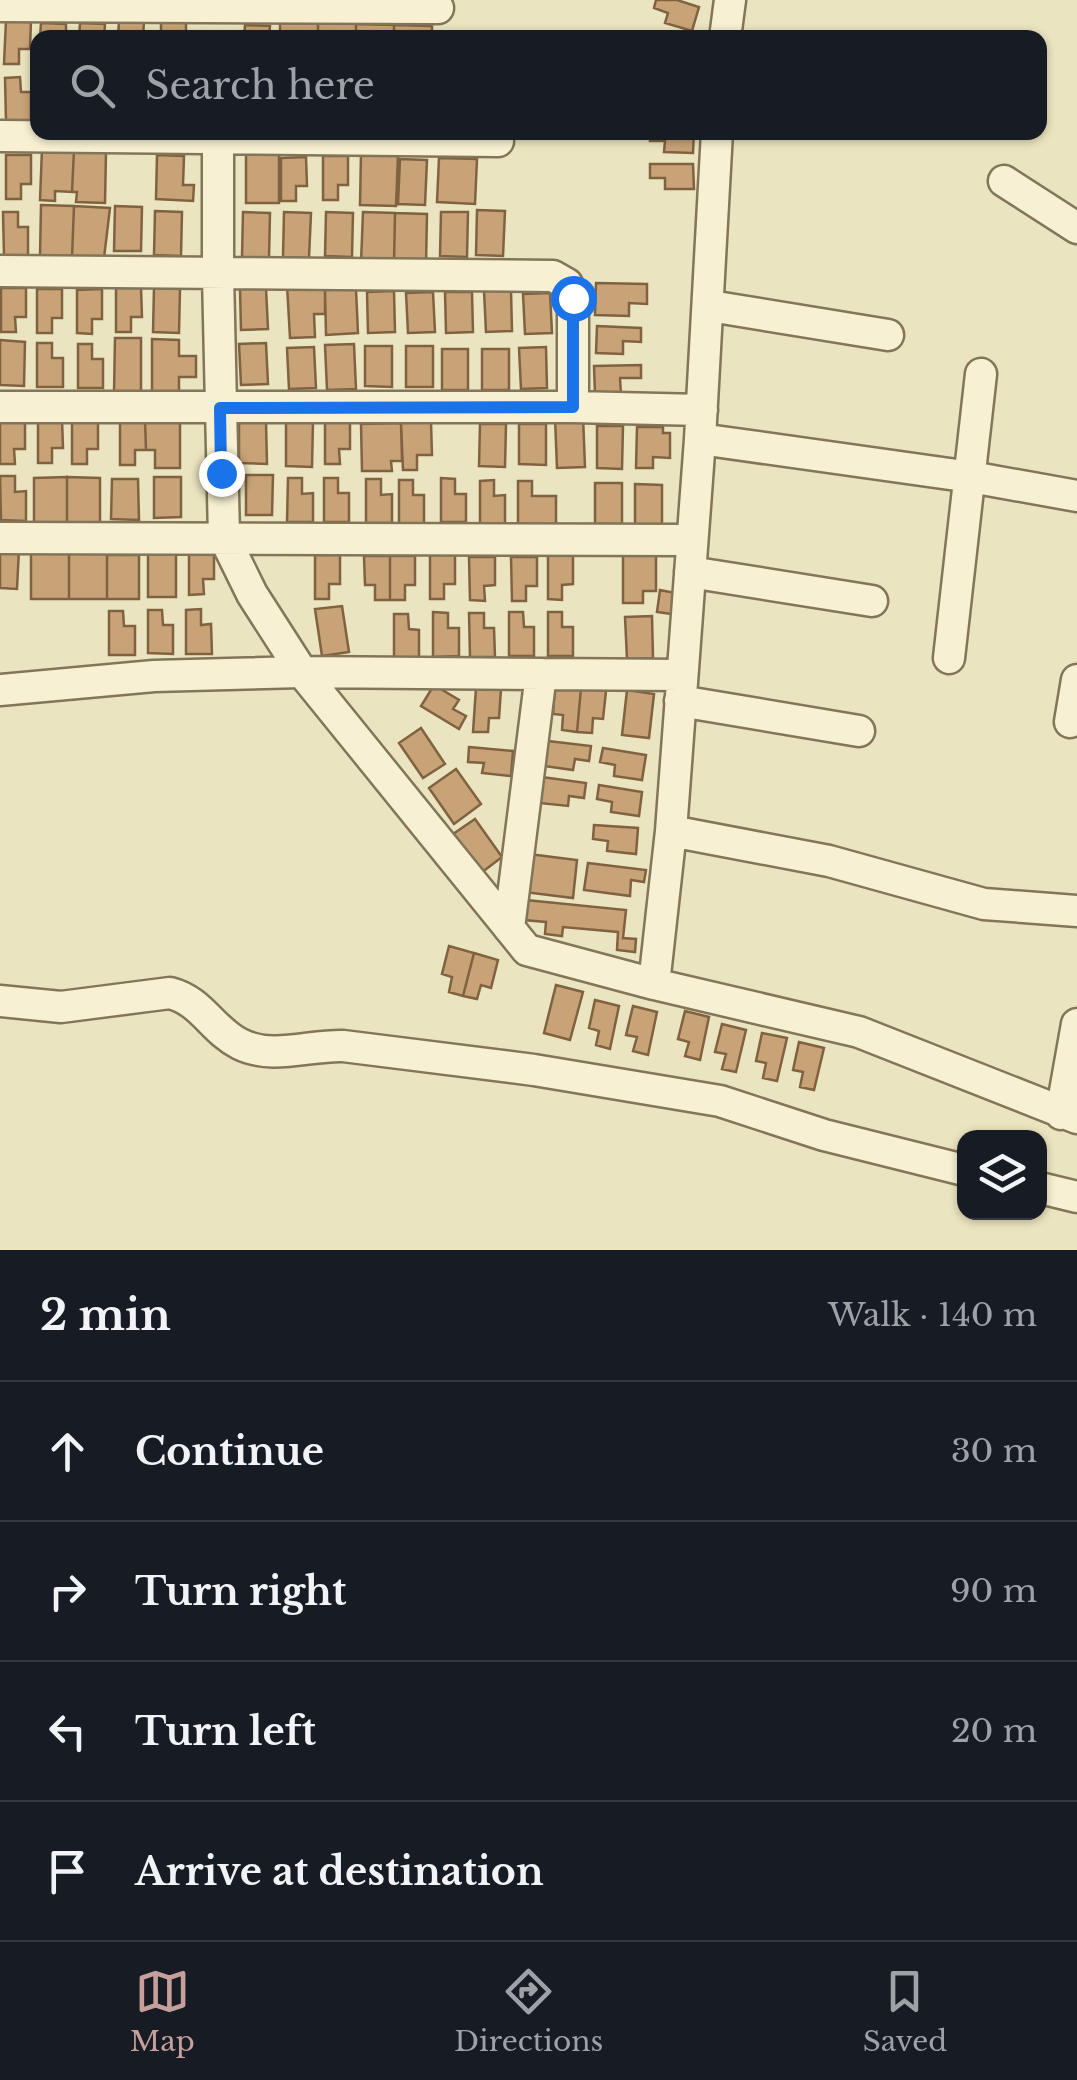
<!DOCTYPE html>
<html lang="en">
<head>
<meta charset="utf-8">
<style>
  body { margin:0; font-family:"Libre Baskerville",serif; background:#20242c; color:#f1f3f6 }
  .controls { position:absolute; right:30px; bottom:30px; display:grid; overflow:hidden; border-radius:20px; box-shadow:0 2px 8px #0004 }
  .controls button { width:90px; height:90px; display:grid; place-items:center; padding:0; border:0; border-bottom:2px solid #363941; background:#171b24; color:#f1f3f6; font:50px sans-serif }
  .stop { position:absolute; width:30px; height:30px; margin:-22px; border:8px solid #1a73e8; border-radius:50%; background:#fff }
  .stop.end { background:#1a73e8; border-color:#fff; box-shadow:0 2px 10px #0008 }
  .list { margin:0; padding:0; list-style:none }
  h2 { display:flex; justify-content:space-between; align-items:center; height:130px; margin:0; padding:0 40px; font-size:42px }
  h2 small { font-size:32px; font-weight:400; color:#9ea1a6 }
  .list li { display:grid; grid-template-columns:65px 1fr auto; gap:30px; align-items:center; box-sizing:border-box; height:140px; padding:0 40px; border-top:2px solid #363941 }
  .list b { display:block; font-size:38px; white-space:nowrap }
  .list em { font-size:32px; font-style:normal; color:#9ea1a6 }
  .icon { flex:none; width:55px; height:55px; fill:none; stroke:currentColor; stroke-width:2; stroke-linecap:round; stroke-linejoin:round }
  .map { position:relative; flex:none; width:1077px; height:1250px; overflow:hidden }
  .search { position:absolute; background:#171b24; box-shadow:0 2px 8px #0004; left:30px; right:30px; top:30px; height:110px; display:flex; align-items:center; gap:25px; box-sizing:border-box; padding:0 35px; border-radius:20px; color:#9ea1a6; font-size:38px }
  .sheet { height:690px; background:#171b24 }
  nav { display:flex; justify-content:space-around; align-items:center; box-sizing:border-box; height:140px; border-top:2px solid #363941; background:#171b24; font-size:28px; color:#9ea1a6 }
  nav a { display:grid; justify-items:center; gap:5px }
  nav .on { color:#c59f9b }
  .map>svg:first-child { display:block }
</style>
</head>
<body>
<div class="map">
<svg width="1077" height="1250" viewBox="0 0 1077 1250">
  <rect width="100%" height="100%" fill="#ebe4c0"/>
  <path fill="#c8a377" stroke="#816240" stroke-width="2.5" d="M656 0H677L699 7 692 31 665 23 668 13 654 8Z
    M6 20H31L30 49H19V64H4Z
    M119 20 144 21 143 38H118Z
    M280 20H318V38H280Z
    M318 20 356 21V38H318Z
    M161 22 186 23V38H161Z
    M41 23 66 24V38H40Z
    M80 23 105 24 104 38H79Z
    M356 24 394 25V38H356Z
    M245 25 270 26 269 38H244Z
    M394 25 432 26V38H394Z
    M20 77 21 92H31V122H6L5 78Z
    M650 132H694L693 153 664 152 665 141H650Z
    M42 149 74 150 72 192 55 191V201L40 200Z
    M74 150 106 152 105 203 76 202 77 192H72Z
    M246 150H279V203H246Z
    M361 153 398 155 396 206 360 205Z
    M6 155H31V184H21V199H6Z
    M157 155 184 156 183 185H194L193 201 156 199Z
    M323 156H348V185H338V200H323Z
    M306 157 307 186H296V201H281V158Z
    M439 158 477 159 475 204 437 202Z
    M400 159 427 160 425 205 398 204Z
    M650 164H693L694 189H665V178H650Z
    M41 205 74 206 72 257 40 256Z
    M74 206 110 208 104 258 72 257Z
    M115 206 142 207 141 251H114Z
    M477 210 505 211 503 256 476 255Z
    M155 211 182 212 181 256 154 255Z
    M3 212H18V227H28V256H4Z
    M243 212 270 213 269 258 242 257Z
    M284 212 311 213 309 258 283 257Z
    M326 212 353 213 352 257 325 256Z
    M363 212 395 213 394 264 361 263Z
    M441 212H468L467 257 440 256Z
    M395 213 427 214 426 265 394 264Z
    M325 283V314H314L315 337 290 338 287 285Z
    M596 283 647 284V304L629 303V316L595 315Z
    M1 288H26V317H15L16 332H1Z
    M116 288H141L142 317H131V332H116Z
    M154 288 180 289 179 333 153 332Z
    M266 288 268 329 241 330 240 289Z
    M37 289H62V318H52V333H37Z
    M102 289V319H92V334L77 333V290Z
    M356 289 358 333 326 335 325 290Z
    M511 290 512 331 486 332 484 291Z
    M394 291 395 332 368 333 367 292Z
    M433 292 435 332 408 333 406 293Z
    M445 292H472L473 332 446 333Z
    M550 293 552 333 525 334 523 294Z
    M597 326 641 328V342L623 341V354L596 353Z
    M115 338H141V394L114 393Z
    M152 339 179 340V356H196V377H179V393L152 392Z
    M0 340 25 342 24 386 0 385Z
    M37 343H52V358H63V387H37Z
    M266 343 268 384 241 385 239 344Z
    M78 344H92V359H103V388H78Z
    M354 344 356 389 327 390 325 345Z
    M365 346H392V387L365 386Z
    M406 346H433V387H406Z
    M314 347 316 388 289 389 287 348Z
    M546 347 547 388 521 389 519 348Z
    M442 349H468V390H442Z
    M482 349H509V390H482Z
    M641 365V378H620L621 395H595L594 366Z
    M583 416 585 467 557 468 555 418Z
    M38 419H62L63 448H52V463H38Z
    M0 420H25V449H14L15 464H0Z
    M72 420H98V449H87V464H72Z
    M350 420V449H339L340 464H325V421Z
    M120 421H145L146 450H135V465H120Z
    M145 421H180V468H155V450H146Z
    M239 422H266L267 464 239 463Z
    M286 422H313L312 467 286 466Z
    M431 422 432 455H417V470H403L401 423Z
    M401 423 402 461H391L392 471H362L361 424Z
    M480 424H506L505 467 479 466Z
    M519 424H546V465L519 464Z
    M597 426H623L622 469 597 468Z
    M637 427H663V433H670V458L653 457V468H636Z
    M246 475H273L272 515H246Z
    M0 476H15V492L26 491V521L1 520Z
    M67 477V523H34V478Z
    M67 477 100 478V523H67Z
    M154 477H181V517L154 518Z
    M288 478H302V494L313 493V522H287Z
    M324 478H338V493H349V522H324Z
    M441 478 455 479V494H466V522H441Z
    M112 479H138L139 520 111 519Z
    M366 479H381V495L392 494V523H366Z
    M399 480H413V495H424V524H399Z
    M494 480V496L505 495V525L480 524V481Z
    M518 481H532V496H556V525H518Z
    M595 483H622V524H595Z
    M635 484 662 485V525H635Z
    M31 545H69V599H31Z
    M69 545H107V599H69Z
    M0 549H19L17 589 0 588Z
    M189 551H214V579H203L204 594 189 595Z
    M623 551H656V591H643V603H623Z
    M148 553H176V597H148Z
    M107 555H139V599H107Z
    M315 555H340V584H329V599H315Z
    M430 555H455V584H444V599H430Z
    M548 555H573V584L562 585V600L548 599Z
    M364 556H390V600H375V585H365Z
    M390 556H415V585H405V600H390Z
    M469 557H495V585L484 586 485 601 470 600Z
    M511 557H537V586H526V601H512Z
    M660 590 675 593 672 614 657 612Z
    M342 606 349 652 322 656 315 609Z
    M201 609V625L211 624 212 654H186V610Z
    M148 610H162L163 625H173V654L148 653Z
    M109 611H123L124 626H135V655H109Z
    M433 612 448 613V628H459V656L433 657Z
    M509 612H523L524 627H534V656H509Z
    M548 612H562V627H573V656H548Z
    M469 613H484V628H494L495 657H470Z
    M394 614H408L409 629 419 630V658H394Z
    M652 616 653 658 627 659 625 617Z
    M434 685 459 700 453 709 466 716 459 729 421 706Z
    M555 685 581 688 577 732 562 730 563 715 553 714Z
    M476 688 501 689 499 718H489L488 732H473Z
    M581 688 606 691 603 719 593 718 592 733 577 732Z
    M627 690 654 694 649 738 622 735Z
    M421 728 445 764 423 778 399 743Z
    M548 741 591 746 589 761 575 759 573 770 544 766Z
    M469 747 513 751 511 776 482 773 484 763 468 762Z
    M603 748 646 755 642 780 614 776 615 765 600 762Z
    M456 769 481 804 454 824 429 788Z
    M542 777 586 783 584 798 569 796 568 806 539 803Z
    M599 785 642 792 639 816 611 812 612 802 597 799Z
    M475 819 502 857 481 873 453 834Z
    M594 825 638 828 636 854 607 851 608 841 593 839Z
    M529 854 577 860 573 898 524 892Z
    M588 863 646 870 644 882 631 880 630 896 584 890Z
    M526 900 626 910 623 938 636 939 635 952 617 950 618 932 563 927 562 936 545 934 546 922 524 920Z
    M449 946 474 953 463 996 449 992 452 977 442 974Z
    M474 953 498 960 491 988 481 985 477 999 463 996Z
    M556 985 583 992 570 1040 544 1033Z
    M595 1000 619 1006 610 1049 596 1045 599 1031 589 1028Z
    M633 1006 657 1012 648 1055 633 1051 637 1037 626 1035Z
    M685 1011 709 1017 700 1060 685 1056 689 1042 678 1039Z
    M722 1024 746 1030 736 1072 722 1069 726 1054 715 1052Z
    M762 1033 787 1038 777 1081 763 1078 766 1063 756 1061Z
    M799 1042 824 1048 814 1090 800 1087 803 1072 793 1070Z"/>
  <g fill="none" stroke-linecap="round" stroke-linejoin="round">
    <g stroke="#837559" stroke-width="35">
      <path id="minor" d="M0 6 438 8
        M725 38 730 0
        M218 132V275L224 537 252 594 302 672 527 950 654 984 859 1032 1077 1118
        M0 136 498 141
        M1004 181 1077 228
        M0 271 553 276 567 284 573 298V407
        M710 306 888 335
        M0 407H573L702 410
        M700 439 971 477 1077 496
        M0 538 692 540
        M690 572 872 601
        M949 658 981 374
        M0 690 154 676 302 672 682 675
        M680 701 859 731
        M1070 722 1077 680
        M671 831 829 861 984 904 1077 911
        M509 928 541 674
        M654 984 671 831 700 439 717 132
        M0 1001 61 1007 170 993C202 1001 212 1030 240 1044 272 1060 309 1045 343 1046L534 1070 720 1101 824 1135 964 1170
        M1061 1114 1077 1024
        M1040 1188 1077 1197"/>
    </g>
    <use href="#minor" stroke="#f7f0d2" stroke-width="30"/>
  </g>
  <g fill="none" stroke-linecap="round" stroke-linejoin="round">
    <path stroke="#1a73e8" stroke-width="12" d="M221 473 220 408 573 407V298"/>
  </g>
</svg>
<div class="controls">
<button><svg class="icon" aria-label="layers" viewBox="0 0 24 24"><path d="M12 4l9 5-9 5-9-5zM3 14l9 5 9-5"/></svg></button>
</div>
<div class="stop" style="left:573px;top:298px"></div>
<div class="stop end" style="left:221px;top:473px"></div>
<div class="search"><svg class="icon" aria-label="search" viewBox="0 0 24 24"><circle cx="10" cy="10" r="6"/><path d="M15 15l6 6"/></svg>Search here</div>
</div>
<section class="sheet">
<h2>2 min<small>Walk · 140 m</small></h2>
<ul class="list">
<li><svg class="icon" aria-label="ahead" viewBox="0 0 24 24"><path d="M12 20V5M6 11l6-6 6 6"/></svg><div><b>Continue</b></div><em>30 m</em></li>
<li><svg class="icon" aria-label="right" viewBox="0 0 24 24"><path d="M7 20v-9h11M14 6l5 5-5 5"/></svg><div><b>Turn right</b></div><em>90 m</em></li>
<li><svg class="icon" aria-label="left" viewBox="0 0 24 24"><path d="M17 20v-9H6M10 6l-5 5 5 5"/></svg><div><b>Turn left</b></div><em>20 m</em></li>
<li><svg class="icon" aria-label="arrive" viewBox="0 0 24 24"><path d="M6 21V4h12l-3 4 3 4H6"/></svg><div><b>Arrive at destination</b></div></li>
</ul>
</section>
<nav>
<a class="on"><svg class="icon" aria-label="map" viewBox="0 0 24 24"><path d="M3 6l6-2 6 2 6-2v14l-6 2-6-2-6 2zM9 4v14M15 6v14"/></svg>Map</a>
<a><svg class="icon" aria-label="directions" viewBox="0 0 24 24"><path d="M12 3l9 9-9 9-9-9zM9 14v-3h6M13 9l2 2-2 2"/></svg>Directions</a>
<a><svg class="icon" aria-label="saved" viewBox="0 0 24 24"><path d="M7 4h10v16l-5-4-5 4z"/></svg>Saved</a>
</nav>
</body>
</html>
